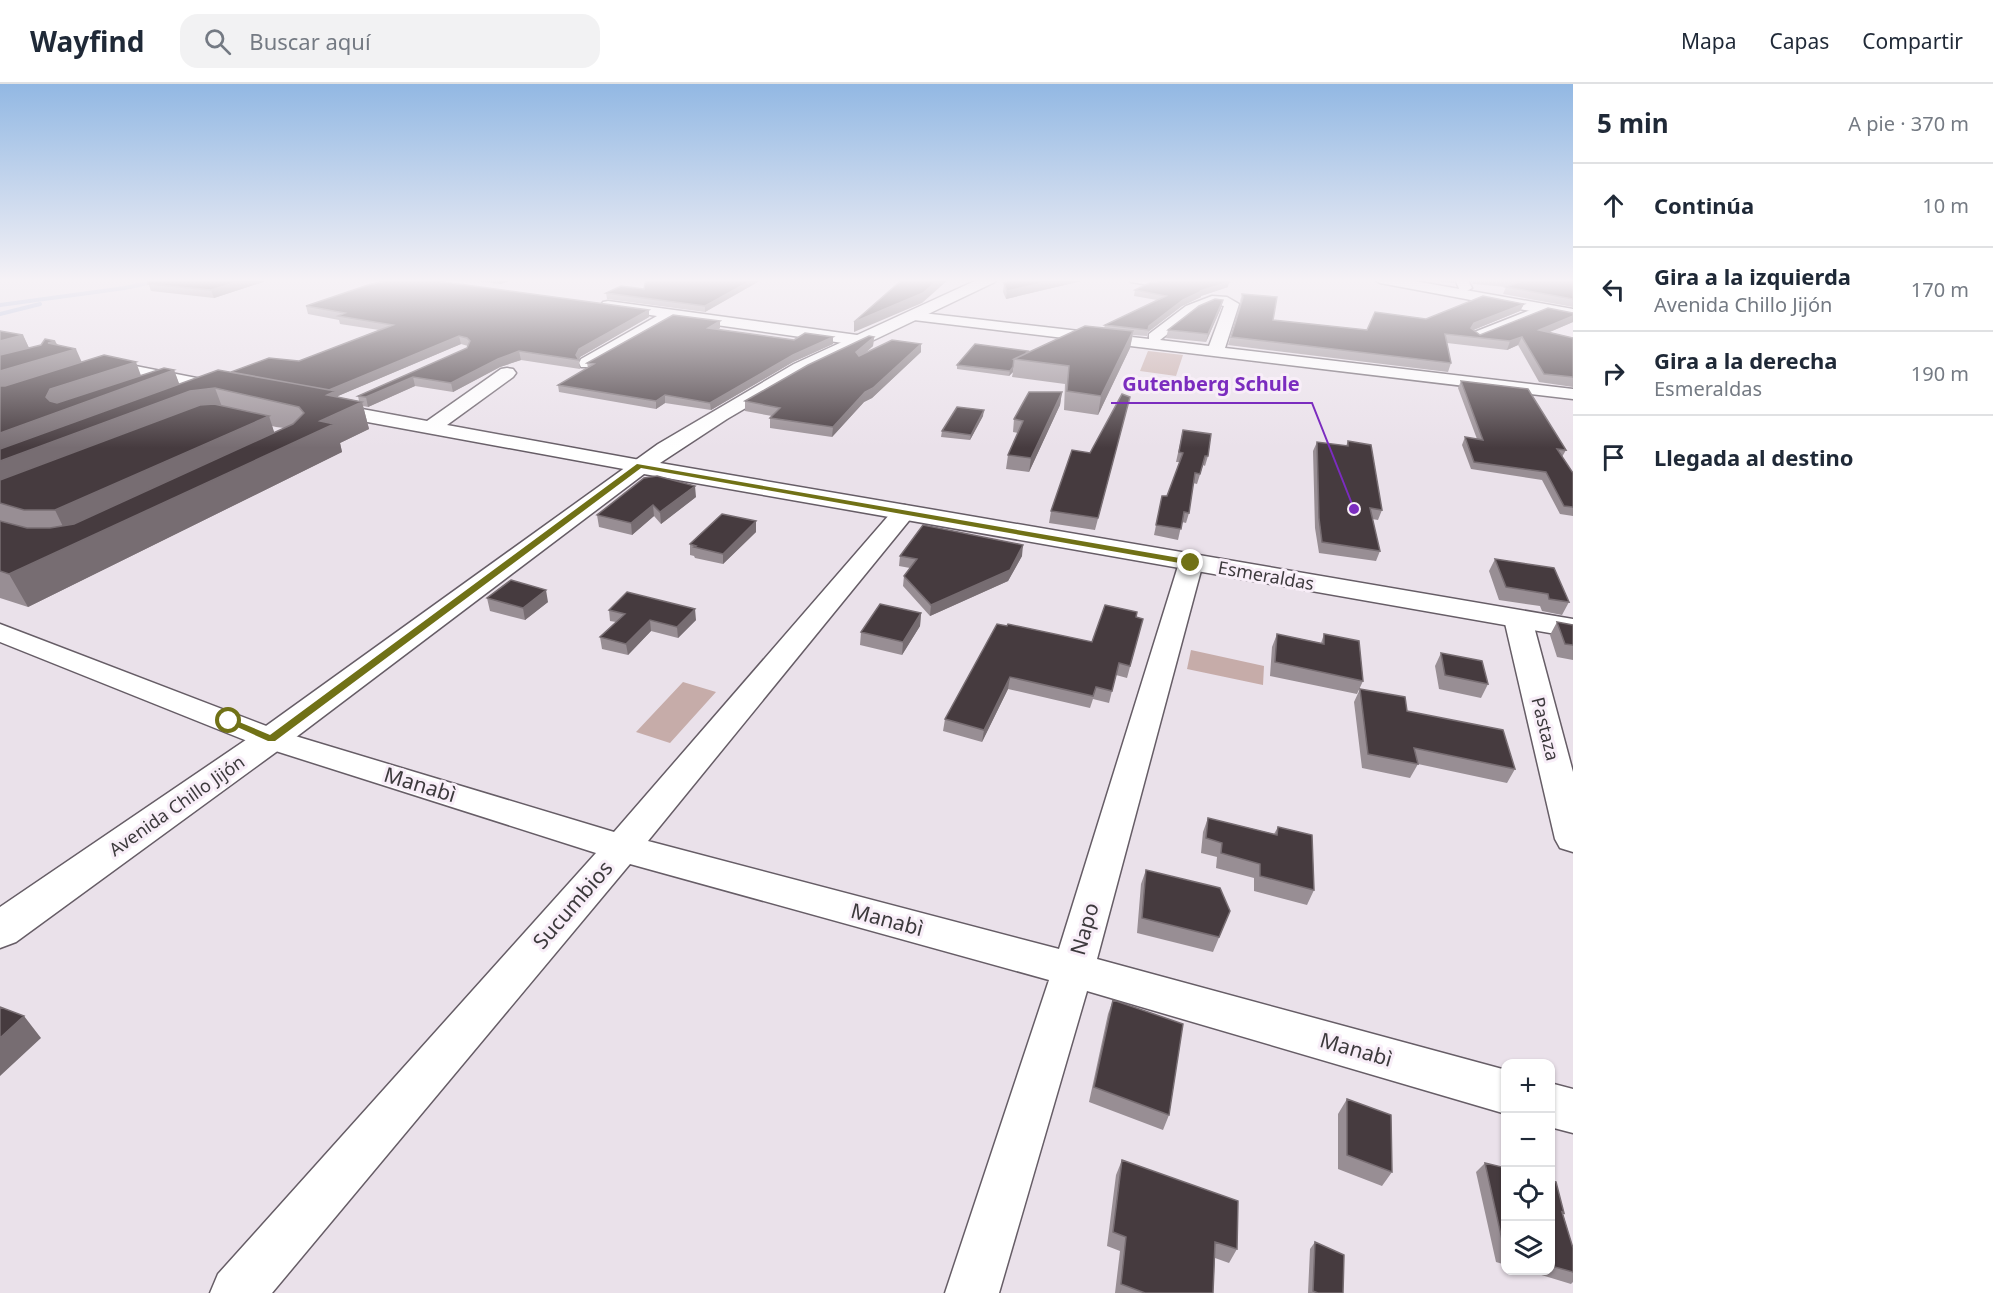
<!DOCTYPE html>
<html lang="es">
<head>
<meta charset="utf-8">
<style>
  body { margin:0; font-family:"Noto Sans",sans-serif; background:#f2f2f3; color:#1f2937 }
  .controls { position:absolute; right:18px; bottom:18px; display:grid; overflow:hidden; border-radius:12px; box-shadow:0 2px 4px #0004 }
  .controls button { width:54px; height:54px; display:grid; place-items:center; padding:0; border:0; border-bottom:2px solid #e0e1e3; background:#fff; color:#1f2937; font:30px sans-serif }
  .stop { position:absolute; width:18px; height:18px; margin:-14px; border:4px solid #707116; border-radius:50%; background:#fff }
  .stop.end { background:#707116; border-color:#fff; box-shadow:0 2px 6px #0008 }
  .list { margin:0; padding:0; list-style:none }
  h2 { display:flex; justify-content:space-between; align-items:center; height:78px; margin:0; padding:0 24px; font-size:26px }
  h2 small { font-size:20px; font-weight:400; color:#747a83 }
  .list li { display:grid; grid-template-columns:39px 1fr auto; gap:18px; align-items:center; box-sizing:border-box; height:84px; padding:0 24px; border-top:2px solid #e0e1e3 }
  .list b { display:block; font-size:22px; white-space:nowrap }
  .list p { margin:0; font-size:20px; white-space:nowrap; color:#747a83 }
  .list em { font-size:20px; font-style:normal; color:#747a83 }
  .icon { flex:none; width:33px; height:33px; fill:none; stroke:currentColor; stroke-width:2; stroke-linecap:round; stroke-linejoin:round }
  .map { position:relative; flex:none; width:1573px; height:1209px; overflow:hidden }
  header { display:flex; align-items:center; gap:36px; box-sizing:border-box; height:84px; padding:0 30px; background:#fff; border-bottom:2px solid #e0e1e3 }
  header strong { font-size:28px }
  nav { display:flex; gap:33px; margin-inline-start:auto; font-size:21px }
  .search { width:420px; height:54px; background:#f2f2f3; display:flex; align-items:center; gap:15px; box-sizing:border-box; padding:0 21px; border-radius:18px; color:#747a83; font-size:22px }
  main { display:flex }
  aside { flex:1; background:#fff }
  .map>svg:first-child { display:block }
</style>
</head>
<body>
<header>
<strong>Wayfind</strong>
<div class="search"><svg class="icon" aria-label="search" viewBox="0 0 24 24"><circle cx="10" cy="10" r="6"/><path d="M15 15l6 6"/></svg>Buscar aquí</div>
<nav><a>Mapa</a><a>Capas</a><a>Compartir</a></nav>
</header>
<main>
<div class="map">
<svg width="1573" height="1209" viewBox="0 0 1573 1209">
  <rect width="100%" height="100%" fill="#eae1ea"/>
  <path fill="#c6aca9" d="M1148 267 1183 271 1176 292 1140 287Z
    M1191 566 1264 582 1263 601 1187 585Z
    M683 598 716 608 670 659 636 648Z"/>
  <g fill="none" stroke-linecap="round" stroke-linejoin="round">
    <path stroke="#b1bddb" stroke-width="4" d="M0 221 125 204 166 195
      M0 230 40 220"/>
    <g stroke="#665d66" stroke-width="3">
      <path id="minor" d="M1129 195H1158L1162 198 1155 202 1131 198Z
        M1455 195H1467L1472 204 1465 208 1460 207Z
        M1212 212 1227 213 1239 220 1225 264 1573 305V315L914 236 907 232 914 228 1149 255V250L1186 222ZM1213 220 1224 222 1209 262 1160 256 1196 228Z
        M608 217 857 251 865 256 857 261 674 235 593 283H581L579 279 581 275 657 232 603 224 601 221 603 218Z
        M1543 221 1550 225 1548 228 1484 255 1478 257 1470 252 1472 249Z
        M100 275 227 300 233 301 236 305 233 309 227 310 94 284 92 280Z
        M507 284 513 285 516 289 513 293 447 341 640 376 647 378 650 382 647 386 640 388 324 330 317 328 315 324 317 320 324 318 427 337 501 285Z
        M904 421 912 423 915 428 912 433 648 757 1059 865 1179 479 1182 474 1191 472 1200 474 1203 479 1097 875 1506 986V1030L1087 907 999 1209H945L1049 896 630 780 272 1209H210L218 1190 596 769 260 662 0 558V540L282 648 614 748 896 423Z
        M1518 527 1528 529 1532 535 1573 688V768L1560 764 1555 755 1504 535 1508 529Z
        M1550 999 1573 1005V1049L1550 1043Z"/>
    </g>
    <g stroke="#665d66" stroke-width="3">
      <path id="tertiary" d="M979 195H997L995 198 807 288 727 335 660 379 1573 535V553L644 390 283 663 16 858 0 864V823L259 647 658 360 794 280Z
        M1373 195H1403L1573 225V235L1380 199Z"/>
    </g>
    <use href="#minor" fill="#fff" fill-rule="evenodd"/>
    <use href="#tertiary" fill="#fff" fill-rule="evenodd"/>
  </g>
  <path fill="#988e94" fill-rule="evenodd" d="M161 195H272L214 214 151 207 148 198Z
    M460 195H516L500 200Z
    M646 195H763L705 228 607 215 606 209 644 205Z
    M1014 195H1090L1006 215 1003 208 1004 199Z
    M1414 195H1456L1454 199Z
    M1468 195H1573V223L1503 210 1506 203 1473 200Z
    M1228 203 1201 212V213L1182 222 1148 248 1147 252 1133 251 1130 264 1098 331 1064 326 1065 300 1012 293 1013 288 1009 292 957 285V281L1028 267V269L1104 244 1105 241 1157 216 1134 212 1135 206Z
    M1242 210 1273 236 1367 246 1426 235 1524 220 1520 227 1473 246 1480 251 1573 229V238L1549 248 1573 254V303L1539 298 1518 261 1507 266 1447 259 1451 279 1448 288 1228 261 1241 220 1240 217Z
    M1223 216 1221 224 1206 258 1166 254 1168 246Z
    M306 222 649 233 580 273 579 276 580 285 521 276 500 283 453 308 415 302 368 323 363 322 369 345 340 359 342 368 28 523 0 514V247L23 251 29 264 55 257 57 260 82 278 141 291 174 286 179 300 231 288 299 277 379 246 340 240 339 236 308 230ZM461 260 468 262 467 264 358 312 359 317 338 313V312ZM272 342 276 343 284 344 274 349Z
    M720 237V244L717 246 794 256 833 253V260L793 278 711 326 665 319 656 325 559 308 558 301 588 284 587 279Z
    M874 253 873 262 864 270 921 268 872 314 864 318 832 353 770 344V334L772 332 745 327V317Z
    M1461 297 1566 366 1562 373 1573 389V432L1560 430 1542 396 1471 385 1462 361 1465 353 1477 355 1458 304Z
    M1062 308 1060 321 1029 388 1006 385 1008 371 1018 349 1013 348 1014 335Z
    M1130 313 1095 446 1049 439 1051 427Z
    M983 332 970 356 941 353 942 347Z
    M1183 346 1208 372 1205 382 1203 381 1197 400 1193 399 1189 429 1186 439 1182 438 1178 456 1154 451 1160 422 1167 412 1180 378H1176Z
    M1348 357 1382 426 1378 436 1372 435 1380 467 1376 477 1319 469 1315 444 1313 367 1317 358 1346 362Z
    M696 413 661 440 654 432 632 451 599 443 597 431Z
    M756 437V448L723 480 695 474 694 472 690 471V460Z
    M900 472H1022L1008 497 930 532 903 502 904 492 910 484 899 482Z
    M1495 475 1569 518 1562 531 1542 527 1540 522 1499 516 1489 487Z
    M487 514 548 518 525 536 490 527Z
    M609 526 696 536 678 554 651 547 628 571 602 565 600 553 616 538 610 537Z
    M921 529 920 542 902 571 860 561 861 548Z
    M1136 533 1143 535 1127 594 1116 591 1109 619 1093 615 1090 624 1008 605 982 658 943 647 945 635 1007 542 1092 558Z
    M1557 538 1573 541V576L1557 573 1550 551Z
    M1277 550 1321 559 1324 550 1363 597 1357 610 1270 592 1272 563Z
    M1441 569 1488 600 1481 614 1439 605 1435 582Z
    M1360 605 1407 627 1515 685 1507 699 1418 680 1410 694 1362 684 1354 618Z
    M1208 734 1274 750 1278 743 1314 806 1307 821 1254 807V794L1216 784 1217 773 1201 769 1203 748Z
    M1146 786 1230 827 1213 868 1137 849 1141 800Z
    M1113 916 1169 1031 1163 1046 1089 1018 1108 930Z
    M1347 1015 1392 1088 1382 1102 1338 1085V1030Z
    M1122 1076 1237 1165 1229 1179 1215 1174 1213 1209H1115L1120 1167 1107 1162 1116 1091Z
    M1485 1079 1506 1084V1181L1496 1178 1476 1088Z
    M1551 1097 1564 1129 1563 1130 1573 1164V1198L1571 1200 1525 1186H1551Z
    M1315 1158 1343 1209H1308L1310 1165Z"/>
  <path fill="#776d72" d="M247 195H272L214 214 211 206Z
    M500 195H516L500 200Z
    M754 195H763L705 228V222Z
    M939 195H949L922 219 854 248V238Z
    M1059 195H1090L1006 215 1007 207Z
    M1229 198 1228 203 1201 212V213L1182 222 1148 248 1149 242 1183 216 1200 207Z
    M1223 216 1221 224 1206 258 1208 250Z
    M1524 220 1520 227 1471 247V244L1474 239Z
    M649 226V233L580 273 579 276 576 271 579 265Z
    M1573 232V238L1536 254 1539 246Z
    M720 237V244L708 251V244Z
    M1133 247 1130 264 1098 331 1101 312Z
    M23 251 34 275 0 285V257Z
    M459 252 461 260 338 312 342 327 362 318 369 345 340 359 342 368 28 523 9 490 320 337 327 307Z
    M833 253V260L793 278 711 326 710 319 793 271Z
    M874 253 873 262 856 277V268Z
    M1522 253 1518 261 1507 266 1510 257Z
    M55 257 61 269 76 265 87 290 0 321V287L48 259Z
    M921 260V268L872 314 864 318 832 353 833 343 865 308Z
    M519 267 521 276 500 283 453 308 451 299 498 275Z
    M136 278 143 297 174 286 183 310 190 307 215 304 225 331 0 413V349L46 313 50 305Z
    M1013 283V288L1009 292 1010 287Z
    M413 293 415 302 368 323 366 313Z
    M1062 308 1060 321 1029 388 1031 374Z
    M665 311V319L656 325V317Z
    M984 326 983 332 970 356 971 351Z
    M269 332 278 360 70 457 55 426Z
    M695 402 696 413 661 440 660 428Z
    M653 421 654 432 632 451 631 439Z
    M756 437V448L723 480V470Z
    M1023 461 1022 472 1008 497 930 532 931 521Z
    M546 506 548 518 525 536 523 524Z
    M695 525 696 536 678 554 677 543Z
    M921 529 920 542 902 571 903 558Z
    M650 536 651 547 628 571 626 560Z
    M1010 593 1008 605 982 658 984 646Z
    M24 932 41 954 0 992V954Z"/>
  <path fill="#463b3f" stroke="#776d72" stroke-width="1.5" d="M161 195H247L211 206 148 200V198Z
    M392 195H423L649 226 579 265 576 271 579 276 519 267 498 275 451 299 413 293 366 313 358 312 467 264 470 257 467 254 459 252 329 306 231 288 269 274 299 277 393 241 338 232 345 229 306 222 368 201Z
    M646 195H754L705 222 606 209 621 202 644 205Z
    M903 195H939L923 209 854 238Z
    M1014 195H1059L1007 207 1004 199Z
    M1163 195H1216L1229 198 1200 207H1202L1183 216 1149 242 1148 246 1105 241 1166 212 1135 206 1151 198H1157Z
    M1494 195H1573V215L1506 203 1522 197Z
    M1242 210 1277 213 1273 236 1367 246 1375 228 1426 235 1483 212 1524 220 1474 239 1471 244 1480 251 1548 224 1573 229V232L1539 246 1573 254V293L1544 290 1522 253 1510 257 1445 250 1451 279 1231 253 1243 213Z
    M1215 215 1223 216 1208 250 1168 246 1199 222Z
    M673 231 720 237 708 244 794 256 805 249 833 253 793 271 710 319 665 311 656 317 558 301 594 280 587 279Z
    M1085 242 1133 247 1101 312 1067 307 1069 282 1014 275Z
    M0 247 23 251 0 257Z
    M869 252 874 253 856 268 859 272 892 256 921 260 873 304 865 308 833 343 770 334 780 324 745 317 808 281Z
    M45 255 55 257 48 259 76 265 0 287V271L41 261Z
    M975 260 1028 267 1025 270 1014 275 1013 283 1010 287 957 281Z
    M104 271 136 278 50 305 46 313 50 317 57 319 164 284 174 286 0 349V302H5Z
    M218 286 336 307 327 311 362 318 320 337 334 340 9 490 0 487V437L27 444H50L74 440 293 340 304 329 299 323 215 304 190 307 0 377V365Z
    M1461 297 1528 305 1566 366 1557 365 1573 389V423L1564 422 1546 388 1474 378 1465 353 1483 356Z
    M1029 308H1062L1031 374 1008 371 1023 337 1014 335Z
    M1122 310 1130 313 1098 434 1051 427 1072 366 1090 369Z
    M214 320 269 332 55 426H24L0 419V396L200 321Z
    M957 323 984 326 971 351 942 347Z
    M1183 346 1211 350 1208 372H1205L1200 390 1195 389 1189 429 1184 428 1181 445 1156 441 1162 412H1167L1183 369 1179 368Z
    M1348 357 1371 361 1382 426 1370 424 1380 467 1322 458 1319 434 1317 358 1348 362Z
    M657 392 695 402 660 428 653 421 631 439 597 431 644 394Z
    M722 430 756 437 723 470 694 463 696 462 690 460Z
    M923 441 1023 461 1010 486 931 521 904 492 917 475 900 472Z
    M1495 475 1554 484 1569 518 1549 515 1548 510 1506 503Z
    M511 496 546 506 523 524 487 514Z
    M627 508 695 525 677 543 650 536 626 560 600 553 625 530 609 526Z
    M880 520 921 529 903 558 861 548Z
    M1105 521 1137 528 1136 533 1143 535 1130 582 1119 579 1112 607 1096 603 1093 612 1010 593 984 646 945 635 997 540 1007 542 1008 540 1092 558Z
    M1557 538 1573 541V561L1565 560Z
    M1277 550 1324 560V550L1359 557 1363 597 1275 578Z
    M1441 569 1482 577 1488 600 1445 591Z
    M1360 605 1405 613 1407 627 1503 646 1515 685 1414 664 1418 680 1368 670Z
    M1208 734 1277 751 1278 743 1312 751 1314 806 1260 792V780L1221 769 1222 759 1206 754Z
    M1146 786 1220 804 1230 827 1219 853 1142 834Z
    M1113 916 1183 940 1169 1031 1094 1003Z
    M0 923 24 932 0 954Z
    M1347 1015 1391 1031 1392 1088 1347 1071Z
    M1122 1076 1238 1117 1237 1165 1215 1158 1213 1209H1145L1121 1200 1126 1153 1113 1148Z
    M1485 1079 1506 1084V1169H1505Z
    M1551 1097 1556 1098 1564 1129 1562 1128 1573 1164V1188L1551 1182Z
    M1315 1158 1344 1171 1343 1209H1318L1313 1207Z"/>
  <linearGradient id="sky" x2="0" y2="1"><stop stop-color="#92b8e3"/><stop offset="0.54" stop-color="#f6f2f6"/><stop offset="1" stop-color="#f6f2f6" stop-opacity="0"/></linearGradient>
  <rect width="1573" height="364" fill="url(#sky)"/>
  <path fill="#707116" d="M637 380 1191 476 1195 479 1191 481 641 384 275 657H268L224 637 225 635H232L270 651Z"/>
  <g text-anchor="middle" stroke-width="6" stroke-linejoin="round" paint-order="stroke">
    <g font-size="18" fill="#3d3a3d" stroke="#f8eef8">
      <text transform="translate(1266 492) rotate(10)" y="6">Esmeraldas</text>
      <text transform="translate(1545 645) rotate(76)" y="6">Pastaza</text>
      <text transform="translate(177 722) rotate(-35)" y="6">Avenida Chillo Jijón</text>
    </g>
    <g font-size="21" fill="#3d3a3d" stroke="#f8eef8">
      <text transform="translate(420 701) rotate(17)" y="7">Manabì</text>
      <text transform="translate(573 821) rotate(-49)" y="7">Sucumbios</text>
      <text transform="translate(887 836) rotate(15)" y="7">Manabì</text>
      <text transform="translate(1085 845) rotate(-74)" y="7">Napo</text>
      <text transform="translate(1356 966) rotate(16)" y="7">Manabì</text>
    </g>
  </g>
  <path fill="none" stroke="#7b2cbf" stroke-width="2" d="M1354 425L1312 319H1111"/>
  <circle fill="#7b2cbf" stroke="#f8eef8" stroke-width="2" cx="1354" cy="425" r="6"/>
  <g font-size="20" text-anchor="middle" font-weight="bold" fill="#7b2cbf" stroke="#f8eef8" stroke-width="6" stroke-linejoin="round" paint-order="stroke">
    <text x="1211" y="307">Gutenberg Schule</text>
  </g>
</svg>
<div class="controls">
<button>+</button>
<button>−</button>
<button><svg class="icon" aria-label="locate" viewBox="0 0 24 24"><circle cx="12" cy="12" r="6"/><path d="M12 2v4M12 18v4M2 12h4M18 12h4"/></svg></button>
<button><svg class="icon" aria-label="layers" viewBox="0 0 24 24"><path d="M12 4l9 5-9 5-9-5zM3 14l9 5 9-5"/></svg></button>
</div>
<div class="stop" style="left:229px;top:637px"></div>
<div class="stop end" style="left:1191px;top:479px"></div>
</div>
<aside>
<h2>5 min<small>A pie · 370 m</small></h2>
<ul class="list">
<li><svg class="icon" aria-label="ahead" viewBox="0 0 24 24"><path d="M12 20V5M6 11l6-6 6 6"/></svg><div><b>Continúa</b></div><em>10 m</em></li>
<li><svg class="icon" aria-label="left" viewBox="0 0 24 24"><path d="M17 20v-9H6M10 6l-5 5 5 5"/></svg><div><b>Gira a la izquierda</b><p>Avenida Chillo Jijón</p></div><em>170 m</em></li>
<li><svg class="icon" aria-label="right" viewBox="0 0 24 24"><path d="M7 20v-9h11M14 6l5 5-5 5"/></svg><div><b>Gira a la derecha</b><p>Esmeraldas</p></div><em>190 m</em></li>
<li><svg class="icon" aria-label="arrive" viewBox="0 0 24 24"><path d="M6 21V4h12l-3 4 3 4H6"/></svg><div><b>Llegada al destino</b></div></li>
</ul>
</aside>
</main>
</body>
</html>
